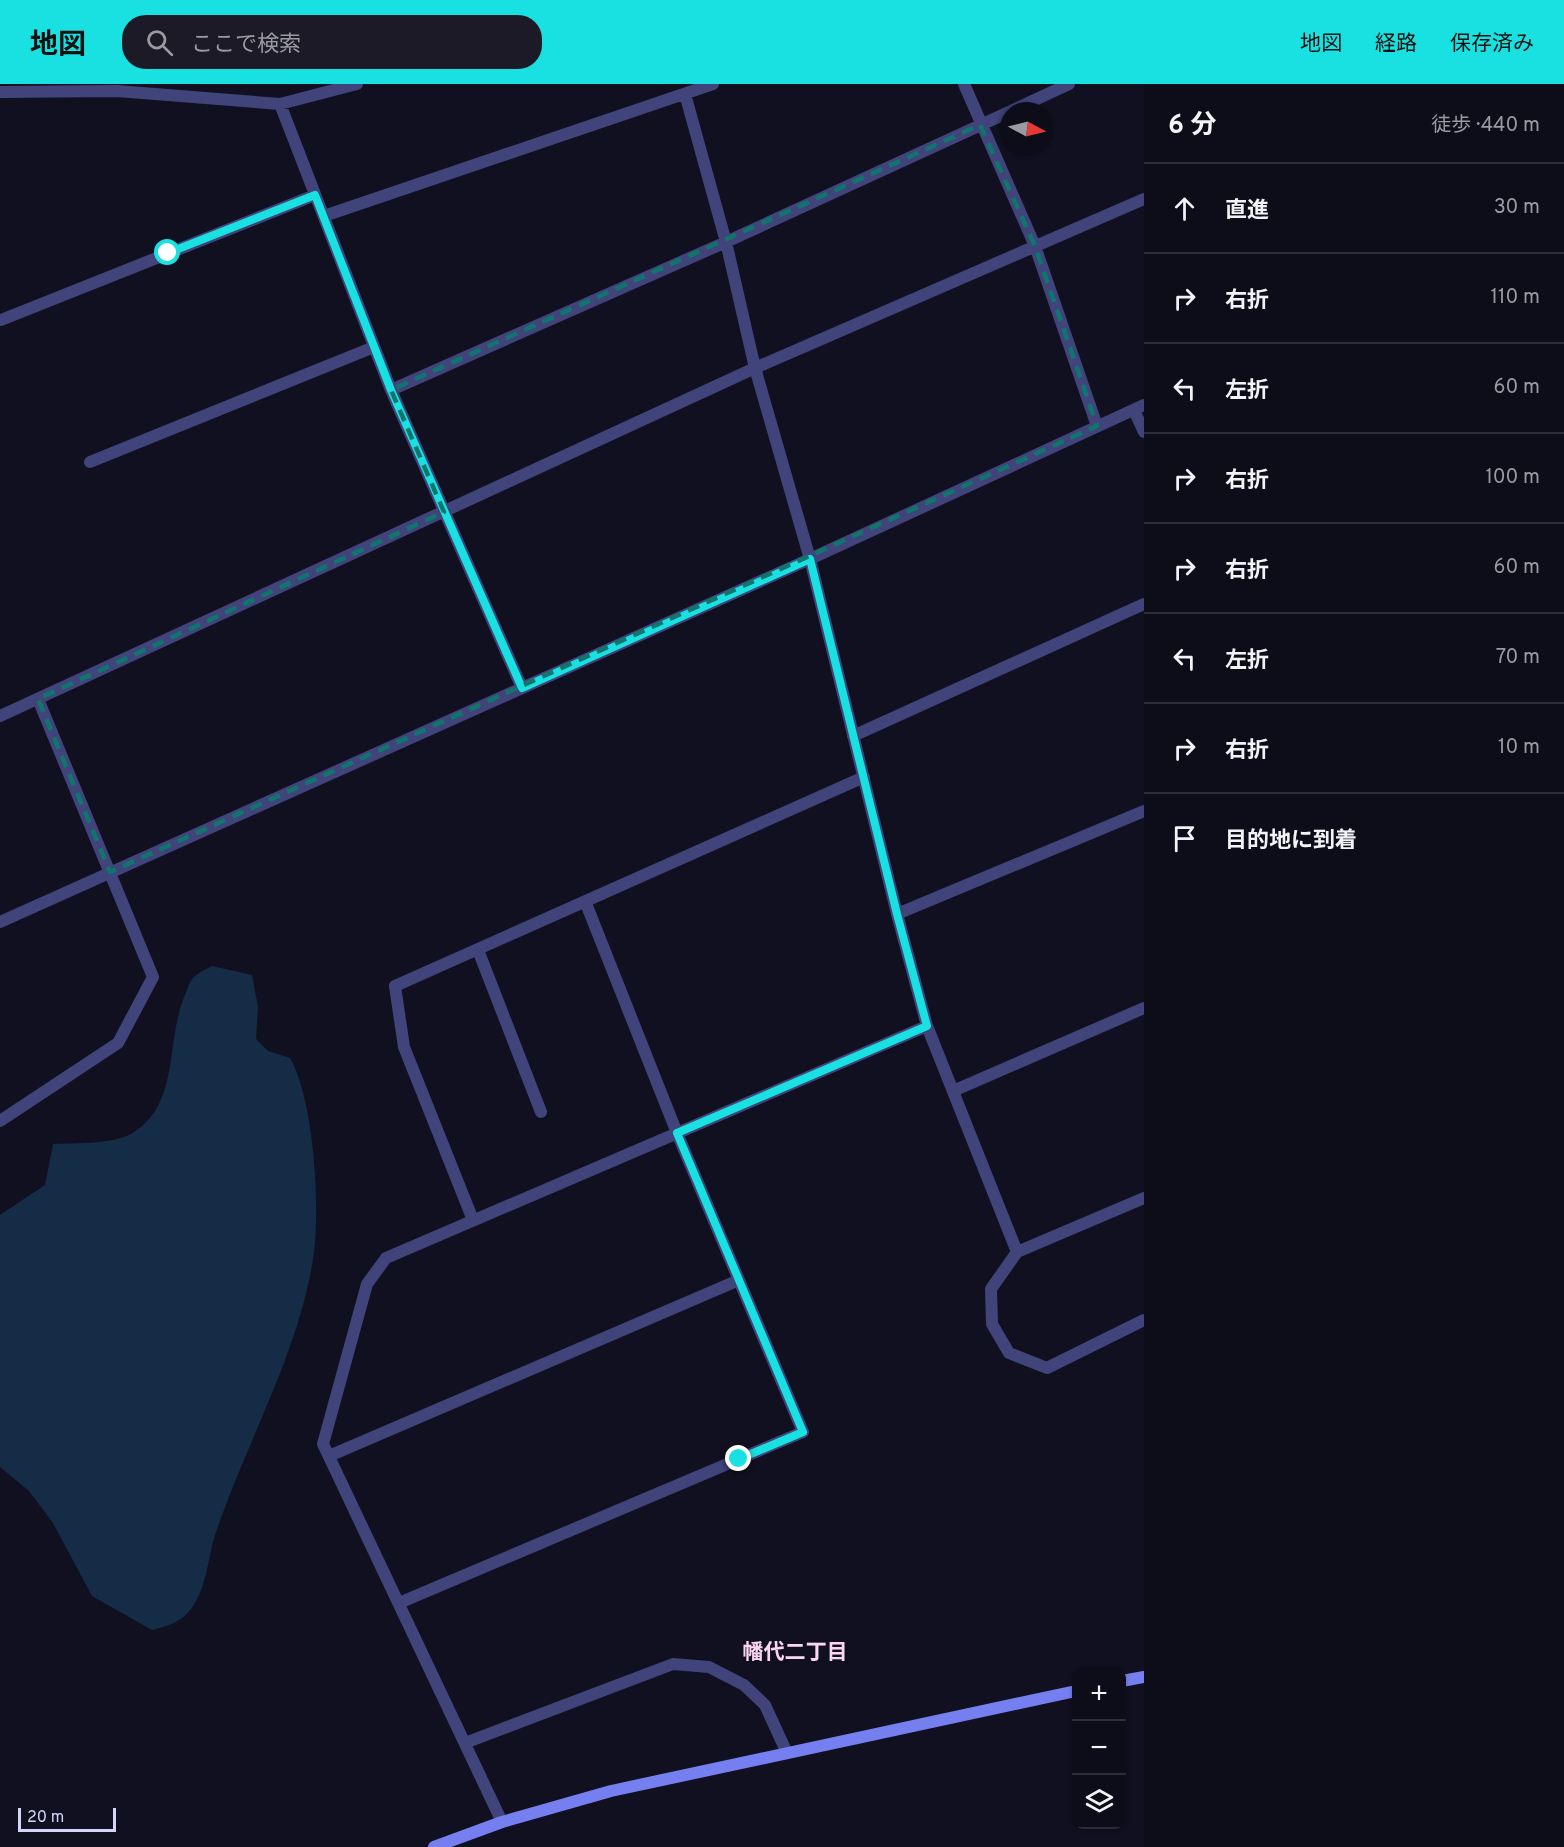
<!DOCTYPE html>
<html lang="ja">
<head>
<meta charset="utf-8">
<style>
  body { margin:0; font-family:Overpass,"Noto Sans JP",sans-serif; background:#1b1a26; color:#f1f3f6 }
  .controls { position:absolute; right:18px; bottom:18px; display:grid; overflow:hidden; border-radius:12px; box-shadow:0 2px 4px #0004 }
  .controls button { width:54px; height:54px; display:grid; place-items:center; padding:0; border:0; border-bottom:2px solid #2d2c38; background:#0d0c19; color:#f1f3f6; font:30px sans-serif }
  .compass { position:absolute; left:1000px; top:18px; width:54px; height:54px; border-radius:50%; background:#0d0c19; box-shadow:0 2px 4px #0004; rotate:97deg }
  .scale { position:absolute; left:18px; bottom:15px; width:98px; box-sizing:border-box; padding-left:6px; border:3px solid #d5d4fa; border-top:0; font-size:16px; line-height:21px; white-space:nowrap; color:#d5d4fa; -webkit-text-stroke:4px #111021; paint-order:stroke }
  .stop { position:absolute; width:18px; height:18px; margin:-14px; border:4px solid #1ae1e1; border-radius:50%; background:#fff }
  .stop.end { background:#1ae1e1; border-color:#fff; box-shadow:0 2px 6px #0008 }
  .list { margin:0; padding:0; list-style:none }
  h2 { display:flex; justify-content:space-between; align-items:center; height:78px; margin:0; padding:0 24px; font-size:26px }
  h2 small { font-size:20px; font-weight:400; color:#9a9ba2 }
  .list li { display:grid; grid-template-columns:39px 1fr auto; gap:18px; align-items:center; box-sizing:border-box; height:90px; padding:0 24px; border-top:2px solid #2d2c38 }
  .list b { display:block; font-size:22px; white-space:nowrap }
  .list em { font-size:20px; font-style:normal; color:#9a9ba2 }
  .icon { flex:none; width:33px; height:33px; fill:none; stroke:currentColor; stroke-width:2; stroke-linecap:round; stroke-linejoin:round }
  .map { position:relative; flex:none; width:1144px; height:1763px; overflow:hidden }
  header { display:flex; align-items:center; gap:36px; box-sizing:border-box; height:84px; padding:0 30px; background:#1ae1e1; color:#111 }
  header strong { font-size:28px }
  nav { display:flex; gap:33px; margin-inline-start:auto; font-size:21px }
  .search { width:420px; height:54px; background:#1b1a26; display:flex; align-items:center; gap:15px; box-sizing:border-box; padding:0 21px; border-radius:24px; color:#9a9ba2; font-size:22px }
  main { display:flex }
  aside { flex:1; background:#0d0c19 }
  .map>svg:first-child { display:block }
</style>
</head>
<body>
<header>
<strong>地図</strong>
<div class="search"><svg class="icon" aria-label="search" viewBox="0 0 24 24"><circle cx="10" cy="10" r="6"/><path d="M15 15l6 6"/></svg>ここで検索</div>
<nav><a>地図</a><a>経路</a><a>保存済み</a></nav>
</header>
<main>
<div class="map">
<svg width="1144" height="1763" viewBox="0 0 1144 1763">
  <rect width="100%" height="100%" fill="#111021"/>
  <path fill="#152c46" d="M212 882 252 891 258 923 256 955 268 967 290 974C314 1015 321 1127 313 1175 298 1270 247 1357 216 1448 208 1472 207 1504 191 1525 180 1539 168 1542 152 1546L92 1512 53 1439 29 1407 0 1383V1131L45 1101 53 1060C75 1059 113 1060 131 1050 181 1021 165 956 185 911 187 906 189 898 193 894 197 889 207 885 212 882Z"/>
  <g fill="none" stroke-linecap="round" stroke-linejoin="round">
    <path stroke="#40447a" stroke-width="12" d="M964 0 1035 162 1097 342
      M0 8 117 7 280 20 357 0
      M685 10 726 158 755 284 810 475 897 830 927 942 1017 1168 991 1205 992 1240 1009 1269 1047 1284 1144 1236
      M280 20 391 306 522 604
      M1011 27 1069 0
      M324 132 713 0
      M1 236 315 111
      M391 306 726 158 1009 28
      M1134 326 1144 348
      M90 378 374 263
      M0 632 755 284 1144 115
      M853 652 1144 520
      M897 830 1144 727
      M0 838 810 475 1144 321
      M478 866 541 1028
      M953 1007 1144 924
      M0 1037 118 959 153 893 38 615
      M473 1136 404 963 395 902 864 693
      M1017 1168 1144 1114
      M329 1372 739 1196
      M399 1519 803 1348 677 1049 585 817
      M465 1659 673 1580 709 1583 744 1601 765 1621 787 1669
      M502 1738 323 1360 367 1200 386 1174 927 942"/>
    <path stroke="#767fef" stroke-width="12" d="M1122 1597 1144 1593
      M434 1763 502 1738 611 1707 1076 1607"/>
  </g>
  <g fill="none" stroke-linecap="round" stroke-linejoin="round">
    <path stroke="#1ae1e1" stroke-width="8" d="M168 169 315 111 391 306 522 604 810 475 897 830 927 942 677 1049 803 1348 739 1375"/>
  </g>
  <path fill="none" stroke="#0f766e" stroke-width="4.5" stroke-dasharray="12 8" stroke-linejoin="round" d="M980 41 1035 162 1097 342 110 788 38 615 444 428 391 306Z"/>
  <g text-anchor="middle" stroke-width="4.5" stroke-linejoin="round" paint-order="stroke">
    <g font-size="21" font-weight="bold" fill="#fad6f1" stroke="#111021">
      <text x="795" y="1575">幡代二丁目</text>
    </g>
  </g>
</svg>
<div class="controls">
<button>+</button>
<button>−</button>
<button><svg class="icon" aria-label="layers" viewBox="0 0 24 24"><path d="M12 4l9 5-9 5-9-5zM3 14l9 5 9-5"/></svg></button>
</div>
<svg class="compass" viewBox="-18 -18 36 36"><path d="M0-13l5 13h-10z" fill="#e53935"/><path d="M0 13l5-13h-10z" fill="#9a9ba2"/></svg>
<div class="scale">20 m</div>
<div class="stop" style="left:168px;top:169px"></div>
<div class="stop end" style="left:739px;top:1375px"></div>
</div>
<aside>
<h2>6 分<small>徒歩 · 440 m</small></h2>
<ul class="list">
<li><svg class="icon" aria-label="ahead" viewBox="0 0 24 24"><path d="M12 20V5M6 11l6-6 6 6"/></svg><div><b>直進</b></div><em>30 m</em></li>
<li><svg class="icon" aria-label="right" viewBox="0 0 24 24"><path d="M7 20v-9h11M14 6l5 5-5 5"/></svg><div><b>右折</b></div><em>110 m</em></li>
<li><svg class="icon" aria-label="left" viewBox="0 0 24 24"><path d="M17 20v-9H6M10 6l-5 5 5 5"/></svg><div><b>左折</b></div><em>60 m</em></li>
<li><svg class="icon" aria-label="right" viewBox="0 0 24 24"><path d="M7 20v-9h11M14 6l5 5-5 5"/></svg><div><b>右折</b></div><em>100 m</em></li>
<li><svg class="icon" aria-label="right" viewBox="0 0 24 24"><path d="M7 20v-9h11M14 6l5 5-5 5"/></svg><div><b>右折</b></div><em>60 m</em></li>
<li><svg class="icon" aria-label="left" viewBox="0 0 24 24"><path d="M17 20v-9H6M10 6l-5 5 5 5"/></svg><div><b>左折</b></div><em>70 m</em></li>
<li><svg class="icon" aria-label="right" viewBox="0 0 24 24"><path d="M7 20v-9h11M14 6l5 5-5 5"/></svg><div><b>右折</b></div><em>10 m</em></li>
<li><svg class="icon" aria-label="arrive" viewBox="0 0 24 24"><path d="M6 21V4h12l-3 4 3 4H6"/></svg><div><b>目的地に到着</b></div></li>
</ul>
</aside>
</main>
</body>
</html>
